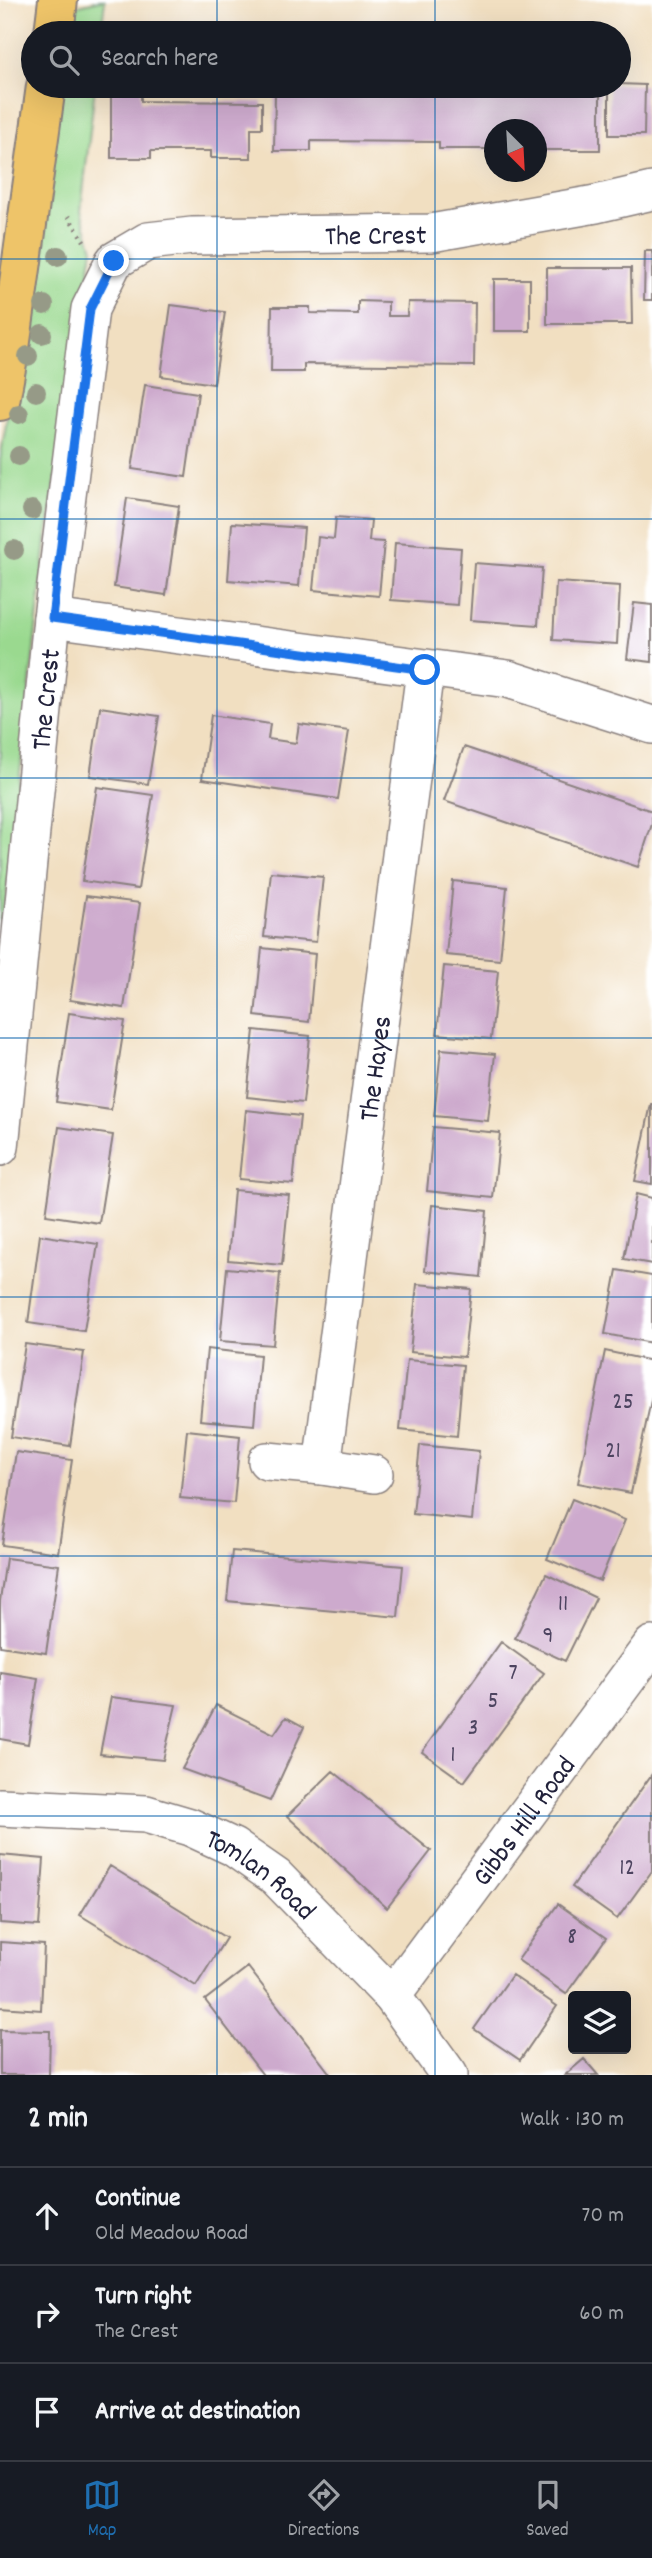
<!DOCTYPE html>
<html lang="en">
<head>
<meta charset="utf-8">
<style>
  body { margin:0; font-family:Dekko,sans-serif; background:#20242c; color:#f1f3f6 }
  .controls { position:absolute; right:21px; bottom:21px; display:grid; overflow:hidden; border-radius:7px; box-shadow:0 7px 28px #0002 }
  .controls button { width:63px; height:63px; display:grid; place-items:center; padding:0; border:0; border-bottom:2px solid #363941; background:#171b24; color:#f1f3f6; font:35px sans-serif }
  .compass { position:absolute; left:484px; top:119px; width:63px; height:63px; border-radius:50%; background:#171b24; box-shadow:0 7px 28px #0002; rotate:156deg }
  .stop { position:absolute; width:21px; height:21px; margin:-16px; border:5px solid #1a73e8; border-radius:50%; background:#fff }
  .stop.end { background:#1a73e8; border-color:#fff; box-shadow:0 2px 7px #0008 }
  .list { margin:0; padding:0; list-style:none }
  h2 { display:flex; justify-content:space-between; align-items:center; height:91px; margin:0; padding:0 28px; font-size:30px }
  h2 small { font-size:23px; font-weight:400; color:#9ea1a6 }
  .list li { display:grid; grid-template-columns:46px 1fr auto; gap:21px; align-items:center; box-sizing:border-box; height:98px; padding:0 28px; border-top:2px solid #363941 }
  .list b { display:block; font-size:26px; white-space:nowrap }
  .list p { margin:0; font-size:23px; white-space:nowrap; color:#9ea1a6 }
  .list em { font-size:23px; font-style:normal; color:#9ea1a6 }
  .icon { flex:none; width:38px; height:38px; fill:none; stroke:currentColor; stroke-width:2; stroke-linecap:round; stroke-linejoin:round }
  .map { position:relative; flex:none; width:652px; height:2075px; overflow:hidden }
  .search { position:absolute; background:#171b24; box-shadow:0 7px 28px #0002; left:21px; right:21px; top:21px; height:77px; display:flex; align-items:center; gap:18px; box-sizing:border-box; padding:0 24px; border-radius:38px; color:#9ea1a6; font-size:26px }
  .sheet { height:385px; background:#171b24 }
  nav { display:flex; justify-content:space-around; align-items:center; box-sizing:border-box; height:98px; border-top:2px solid #363941; background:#171b24; font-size:19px; color:#9ea1a6 }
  nav a { display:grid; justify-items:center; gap:4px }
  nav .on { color:#1f6fb2 }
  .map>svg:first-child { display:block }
</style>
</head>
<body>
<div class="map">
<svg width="652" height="2075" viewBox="0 0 652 2075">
  <rect width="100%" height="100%" fill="#fff"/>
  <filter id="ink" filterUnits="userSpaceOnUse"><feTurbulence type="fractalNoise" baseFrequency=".0143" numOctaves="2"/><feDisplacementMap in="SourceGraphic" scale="14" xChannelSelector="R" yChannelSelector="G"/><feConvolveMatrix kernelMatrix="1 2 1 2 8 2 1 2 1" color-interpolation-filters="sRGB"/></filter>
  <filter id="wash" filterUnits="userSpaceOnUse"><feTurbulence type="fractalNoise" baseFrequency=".00686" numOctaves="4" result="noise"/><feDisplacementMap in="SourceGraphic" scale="28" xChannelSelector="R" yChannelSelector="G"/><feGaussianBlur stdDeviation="1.57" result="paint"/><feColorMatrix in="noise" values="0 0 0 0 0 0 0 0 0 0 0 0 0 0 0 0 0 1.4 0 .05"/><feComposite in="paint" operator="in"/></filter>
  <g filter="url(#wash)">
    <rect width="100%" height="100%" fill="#f1dfc1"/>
    <path fill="#9ad98f" stroke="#5e7e65" stroke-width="2" d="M100 0H105L101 33H71L75 6Z
      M62 86H95L81 211 93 249 46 541 0 951V460Z"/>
    <g id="blocks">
      <path fill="#cdaacd" d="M619 84 645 85 644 135H609V86Z
        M111 86H141V101L262 102V128H251V158H211V151H151V158H111Z
        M387 86H434V92H495L496 86H600V150H536V130H494V149H439V142L311 141V151H274L275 92 387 93Z
        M645 251H652V300H644Z
        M547 268H631L632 324H547Z
        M494 279H530V331H494Z
        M358 301 388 302V316H407L408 302 475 303 474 366 304 364V372H271L272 307H310V313L358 314Z
        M171 305 225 312 214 384 161 376Z
        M145 385 198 393 186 477 132 469Z
        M127 498 179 506 166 595 114 587Z
        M336 517 371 520 369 541 384 542 379 596 313 590 318 537 334 539Z
        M232 523 304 528 299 586 228 580Z
        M395 543 461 548 457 605 391 600Z
        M474 563 542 568 538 625 470 620Z
        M556 582 620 586 617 644 553 640Z
        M634 603 652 605V662L627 659Z
        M100 707 159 716 148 784 90 776Z
        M211 715 270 724 268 739 296 743 299 724 349 731 338 799 202 779Z
        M464 747 652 811V824L638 867 444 801Z
        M97 787 153 795 138 889 82 881Z
        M271 872 323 877 316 942 264 937Z
        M453 881 507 887 500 960 446 955Z
        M86 896 140 903 124 1008 70 1000Z
        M262 948 315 954 309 1022 255 1016Z
        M444 966 498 971 491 1039 437 1034Z
        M69 1013 125 1021 111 1110 56 1102Z
        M254 1030 310 1036 303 1103 247 1097Z
        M441 1049 495 1054 488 1121 434 1116Z
        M651 1104H652V1184L635 1181Z
        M246 1110 300 1116 293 1184 239 1179Z
        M59 1127 113 1135 99 1223 46 1215Z
        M433 1127 500 1133 493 1198 427 1191Z
        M234 1190 289 1195 282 1265 228 1260Z
        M636 1194 652 1198V1264L624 1259Z
        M432 1205 487 1211 481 1277 425 1271Z
        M40 1235 98 1244 84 1331 28 1323Z
        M227 1268 280 1273 273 1345 220 1341Z
        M617 1270 652 1276V1343L605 1334Z
        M417 1284 471 1289 464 1357 410 1352Z
        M25 1344 84 1352 70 1446 11 1437Z
        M207 1349 260 1355 254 1425 200 1420Z
        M605 1351 652 1361V1396L631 1493 578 1483Z
        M407 1360 463 1365 457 1436 400 1430Z
        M187 1430 240 1436 234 1503 180 1498Z
        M420 1445 479 1451 472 1520 413 1514Z
        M16 1452 72 1460 58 1553 2 1545Z
        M572 1499 625 1520 600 1581 547 1559Z
        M232 1551 403 1566 398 1617 227 1601Z
        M6 1558 59 1565 46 1653 0 1646V1601Z
        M546 1574 596 1598 565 1661 515 1638Z
        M501 1642 544 1673 464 1782 422 1752Z
        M0 1672 38 1678 28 1744 0 1739Z
        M111 1697 176 1705 163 1760 100 1754Z
        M216 1705 274 1734 286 1717 304 1727 270 1801 182 1769Z
        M333 1771 431 1851 387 1908 287 1816Z
        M652 1774V1871L617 1919 572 1887Z
        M0 1855 44 1859 39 1926 0 1923Z
        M110 1866 226 1938 196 1986 80 1915Z
        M558 1904 606 1938 566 1994 518 1960Z
        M0 1942 44 1945 41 2010 0 2007Z
        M248 1967 331 2075H263L205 2000Z
        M512 1975 557 2006 520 2060 474 2029Z
        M0 2030 50 2031 49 2075H0Z
        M584 2059 598 2075H565Z"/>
    </g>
  </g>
  <g filter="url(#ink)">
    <use href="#blocks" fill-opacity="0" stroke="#8a807e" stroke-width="2"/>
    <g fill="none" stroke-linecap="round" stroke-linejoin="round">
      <g stroke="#8a807e" stroke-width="40">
        <g id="minor">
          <path d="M52 618 508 679 652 725"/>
          <path id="s1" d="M0 1147 52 618 90 309 114 261 148 241 192 236 431 233 596 204 652 191"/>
          <path d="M267 1461 322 1466 374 1474"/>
          <path id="s2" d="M322 1466 425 670"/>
          <path id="s3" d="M0 1807 146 1814 190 1827 233 1847 276 1877 392 1996 449 2075"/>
          <path id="s4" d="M392 1996 652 1645"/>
        </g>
      </g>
      <g stroke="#8a807e" stroke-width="42">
        <path id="highway" d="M54 33 58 0
          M0 401 11 341 46 86"/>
      </g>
      <path stroke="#8a807e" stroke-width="4.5" stroke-dasharray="2 5" stroke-linecap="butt" d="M68 216 84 241"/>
      <use href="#minor" stroke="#fff" stroke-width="37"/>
      <use href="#highway" stroke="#eec469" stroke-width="38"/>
    </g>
    <g fill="#969a87">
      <circle cx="58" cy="256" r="10"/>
      <circle cx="44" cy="305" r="10"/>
      <circle cx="42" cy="334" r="10"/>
      <circle cx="28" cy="356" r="10"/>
      <circle cx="36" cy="392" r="10"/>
      <circle cx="19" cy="414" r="10"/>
      <circle cx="19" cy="456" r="10"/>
      <circle cx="32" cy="510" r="10"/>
      <circle cx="14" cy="550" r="10"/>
    </g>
  </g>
  <g fill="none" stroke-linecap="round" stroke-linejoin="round" filter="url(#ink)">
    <path stroke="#1a73e8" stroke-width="9" d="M114 261 90 309 52 618 425 670"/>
  </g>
  <path fill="none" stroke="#1f6fb2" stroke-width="2" stroke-opacity="0.55" d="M217 0V33M435 0V33M217 86V2075M435 86V2075M0 259H652M0 519H652M0 778H652M0 1038H652M0 1297H652M0 1556H652M0 1816H652"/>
  <g text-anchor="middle" stroke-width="5" stroke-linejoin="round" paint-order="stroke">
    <g font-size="24" fill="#4d4460">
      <text x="623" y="1408">25</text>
      <text x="613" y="1457">21</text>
      <text x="563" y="1610">11</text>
      <text x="548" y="1642">9</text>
      <text x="513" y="1679">7</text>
      <text x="493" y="1707">5</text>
      <text x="473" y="1734">3</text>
      <text x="453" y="1761">1</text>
      <text x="627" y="1874">12</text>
      <text x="572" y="1943">8</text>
    </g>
    <g font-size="28" fill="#22223b" stroke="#fff">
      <text dy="10" stroke="none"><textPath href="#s1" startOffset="1164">The Crest</textPath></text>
      <text dy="10" stroke="none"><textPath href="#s1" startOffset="450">The Crest</textPath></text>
      <text dy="10" stroke="none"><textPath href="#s2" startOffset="401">The Hayes</textPath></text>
      <text dy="10" stroke="none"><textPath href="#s4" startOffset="219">Gibbs Hill Road</textPath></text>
      <text dy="10" stroke="none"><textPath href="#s3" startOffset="278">Tomlan Road</textPath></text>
    </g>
  </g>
</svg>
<div class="controls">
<button><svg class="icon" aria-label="layers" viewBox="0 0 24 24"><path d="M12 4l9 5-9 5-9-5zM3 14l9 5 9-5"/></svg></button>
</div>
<svg class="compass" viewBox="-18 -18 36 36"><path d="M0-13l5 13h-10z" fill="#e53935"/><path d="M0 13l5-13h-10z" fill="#9ea1a6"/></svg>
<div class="stop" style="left:425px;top:670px"></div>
<div class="stop end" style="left:114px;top:261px"></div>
<div class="search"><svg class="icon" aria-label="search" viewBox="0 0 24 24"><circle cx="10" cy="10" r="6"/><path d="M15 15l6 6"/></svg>Search here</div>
</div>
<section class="sheet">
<h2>2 min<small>Walk · 130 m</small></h2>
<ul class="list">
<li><svg class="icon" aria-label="ahead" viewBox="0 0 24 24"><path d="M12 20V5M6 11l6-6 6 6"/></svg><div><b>Continue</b><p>Old Meadow Road</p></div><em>70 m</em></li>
<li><svg class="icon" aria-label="right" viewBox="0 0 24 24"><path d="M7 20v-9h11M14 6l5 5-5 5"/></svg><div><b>Turn right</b><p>The Crest</p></div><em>60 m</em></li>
<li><svg class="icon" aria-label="arrive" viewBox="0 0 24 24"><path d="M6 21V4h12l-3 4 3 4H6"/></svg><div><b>Arrive at destination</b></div></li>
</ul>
</section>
<nav>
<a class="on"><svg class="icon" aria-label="map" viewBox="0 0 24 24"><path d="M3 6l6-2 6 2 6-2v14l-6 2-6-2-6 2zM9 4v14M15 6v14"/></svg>Map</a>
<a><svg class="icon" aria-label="directions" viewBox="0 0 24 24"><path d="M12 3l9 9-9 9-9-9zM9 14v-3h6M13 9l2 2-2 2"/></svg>Directions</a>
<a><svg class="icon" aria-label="saved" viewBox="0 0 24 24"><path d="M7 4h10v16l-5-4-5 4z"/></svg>Saved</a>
</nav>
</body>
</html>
